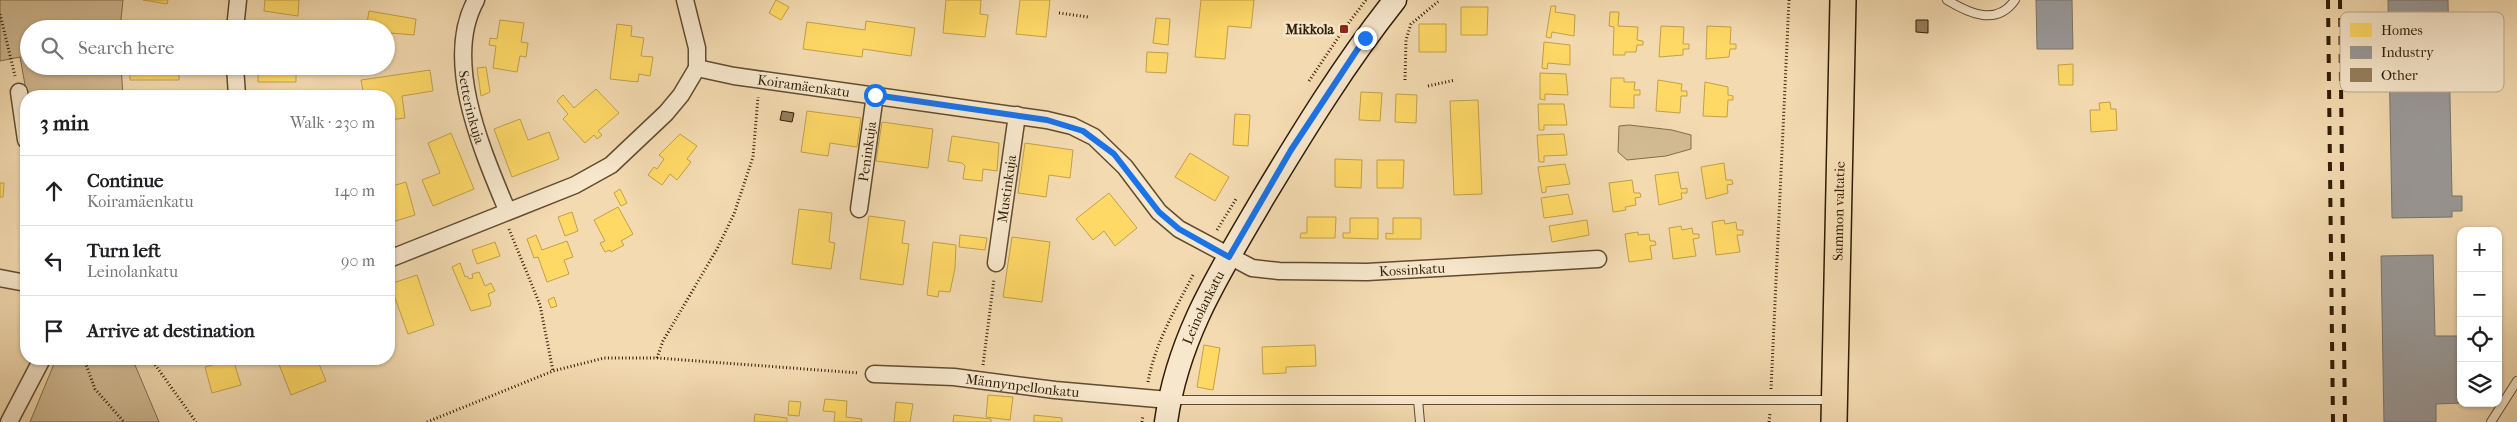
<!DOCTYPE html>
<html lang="en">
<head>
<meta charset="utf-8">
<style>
  body { margin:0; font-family:"IM FELL French Canon",serif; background:#f6f6f6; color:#202124 }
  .controls { position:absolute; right:15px; bottom:15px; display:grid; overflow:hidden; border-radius:10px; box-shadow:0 1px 4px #0004 }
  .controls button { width:45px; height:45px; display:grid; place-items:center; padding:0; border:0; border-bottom:1px solid #e0e0e0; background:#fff; color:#202124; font:25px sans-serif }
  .stop { position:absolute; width:15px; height:15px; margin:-11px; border:4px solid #1a73e8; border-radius:50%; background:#fff }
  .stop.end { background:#1a73e8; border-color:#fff; box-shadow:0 1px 5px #0008 }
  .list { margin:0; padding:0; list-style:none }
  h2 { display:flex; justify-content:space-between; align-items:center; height:65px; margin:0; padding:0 20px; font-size:21px }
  h2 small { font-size:16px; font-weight:400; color:#757577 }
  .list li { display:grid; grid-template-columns:32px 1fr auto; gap:15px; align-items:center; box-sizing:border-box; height:70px; padding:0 20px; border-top:1px solid #e0e0e0 }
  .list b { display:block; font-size:19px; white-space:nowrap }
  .list p { margin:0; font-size:16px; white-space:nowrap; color:#757577 }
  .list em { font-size:16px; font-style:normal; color:#757577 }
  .icon { flex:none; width:28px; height:28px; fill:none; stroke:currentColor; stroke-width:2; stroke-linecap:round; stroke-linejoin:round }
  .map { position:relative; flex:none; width:2517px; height:422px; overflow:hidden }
  .search { position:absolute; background:#fff; box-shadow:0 1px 4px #0004; left:20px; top:20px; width:375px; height:55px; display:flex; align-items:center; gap:12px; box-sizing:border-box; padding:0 18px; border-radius:28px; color:#757577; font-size:19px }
  .panel { position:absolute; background:#fff; box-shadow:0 1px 4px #0004; left:20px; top:90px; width:375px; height:275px; border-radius:20px }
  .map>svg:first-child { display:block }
</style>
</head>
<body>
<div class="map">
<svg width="2517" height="422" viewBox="0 0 2517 422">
  <rect width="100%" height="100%" fill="#f3dab0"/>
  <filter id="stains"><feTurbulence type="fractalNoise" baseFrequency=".004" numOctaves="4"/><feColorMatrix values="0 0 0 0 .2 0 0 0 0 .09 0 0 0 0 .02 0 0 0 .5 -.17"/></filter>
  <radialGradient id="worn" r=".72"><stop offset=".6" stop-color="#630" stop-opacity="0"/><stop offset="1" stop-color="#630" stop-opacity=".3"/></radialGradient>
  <path fill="#d2ba93" stroke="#816c4c" d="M0 0H123L120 29H29V66H121L123 96H27L20 57 0 61Z
    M1629 125 1672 130 1691 135V149L1666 156 1627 160 1618 152 1619 126Z
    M56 359H89L135 365 159 422H30Z"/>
  <path fill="#ffd966" stroke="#c1a149" d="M143 0H168L167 4Z
    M265 0H299L298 16 264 11Z
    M776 0 789 7 781 20 769 13Z
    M946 0H981L980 14 988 15 985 37 943 33Z
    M1020 0H1050L1046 37 1016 34Z
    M1201 0H1254L1251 28 1228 26 1225 59 1195 57Z
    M1551 6H1556L1555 12 1575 15 1574 36 1552 32 1551 38 1546 37Z
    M1461 7H1488L1487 35H1461Z
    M369 11 416 19 414 35 390 33 389 55H386V29H366Z
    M1610 12H1619L1618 26 1638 27 1637 40 1643 41V45H1637L1636 52H1625V55H1613L1614 27 1609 26Z
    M1156 18 1170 19 1168 45 1153 43Z
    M500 20 524 23 521 42 528 43 526 57 520 56 517 72 493 68 496 46 489 45 490 38 497 39Z
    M866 21 915 28 911 56 863 49 862 57 803 49 807 22 865 30Z
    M130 22H180V29H130Z
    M617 24 632 26 631 36 644 38 641 56 653 57 650 76 639 74 638 82 610 79Z
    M1419 24H1446V52H1419Z
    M1661 26 1684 27 1683 44H1689V49H1683V55L1659 57Z
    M1707 26 1731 27 1730 44H1736V49H1730L1729 57 1706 59Z
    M1544 42 1570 45V65L1548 63 1547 69 1542 68Z
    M1147 52 1168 53 1166 73 1146 72Z
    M2073 64V85H2059L2058 65Z
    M130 66H179V80H130Z
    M258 66H296V82H258Z
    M486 67 490 92 481 96 477 68Z
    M430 70 433 91 402 96 405 118 389 120V96H364L361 80Z
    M1540 73 1566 74 1568 95 1545 94V100L1540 99Z
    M1611 78H1624V82H1635L1634 90H1640V95H1634V108L1610 107Z
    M1658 80 1682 84 1681 91H1687V96H1681L1680 113 1656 111Z
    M1705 82 1728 87V95L1733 96V100H1728L1727 117 1703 116Z
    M596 89 619 113 598 131 602 135 597 139 594 135 585 143 563 119 568 114 557 101 563 95 574 108Z
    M192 91 193 96H158Z
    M1361 92 1382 93 1380 121 1359 120Z
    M1396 94 1417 95 1416 123 1395 122Z
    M1478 100 1482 194 1454 195 1450 101Z
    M2110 102 2111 109H2116L2117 130 2091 132 2090 110H2100L2099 103Z
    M1538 104H1564L1567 125H1544V130H1539Z
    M807 111 861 118 857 147 830 143 828 156 801 152Z
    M1235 114 1250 115 1248 146 1233 145Z
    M520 119 528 140 549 132 559 159 512 177 494 129Z
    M882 122 933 129 928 168 876 161Z
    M451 133 474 189 433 206 422 180 440 173 428 143Z
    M680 134 697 146 687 159 691 162 677 180 670 174 662 185 648 175 654 167 657 169 664 159 659 155Z
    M1564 134 1567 155 1544 156V162H1539L1537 135Z
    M952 136 999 143 997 171 983 169 982 181 963 179 965 166 962 163 948 161Z
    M1025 143 1073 150 1070 178 1049 175 1046 197 1018 193Z
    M1190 153 1229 177 1215 201 1175 177Z
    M1335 159 1362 160 1361 188 1335 187Z
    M1377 160H1404L1403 188H1377Z
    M1724 163 1726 180H1732L1733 184 1727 185 1728 193 1706 199 1701 167Z
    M1565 164 1570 184 1546 187V192L1542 193 1538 167Z
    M1678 172 1681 189 1687 188V193H1681L1682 199 1659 205 1655 175Z
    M1632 180 1634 193H1640L1641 197 1635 198 1636 205 1625 207 1626 210 1613 212 1609 183Z
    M406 182 415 215 389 223V187Z
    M0 183H4L3 197H0Z
    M620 189 627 203 621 206 614 193Z
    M1109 193 1137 228 1115 246 1104 231 1093 240 1076 219Z
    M1568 194 1573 214 1544 218 1541 198Z
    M618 207 633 234 621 241 624 245 611 252 610 250 605 252 600 243 605 241 594 220Z
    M799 209 832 213 829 242 835 243 831 269 792 264Z
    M572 212 578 231 565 236 558 217Z
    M869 216 905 221 902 243 909 244 903 285 860 279Z
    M1307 217H1336L1335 238H1300L1301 233H1307Z
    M1350 218H1378V239L1343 238V233H1350Z
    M1393 218H1421V239H1386V233L1393 234Z
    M1587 220 1589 235 1552 242 1549 226Z
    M1724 220 1725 224 1736 222 1737 230H1743V235H1737L1740 252 1716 255 1712 222Z
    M1681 226 1682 230 1692 228 1693 234H1699V238L1693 239 1696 256 1673 259 1669 228Z
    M1638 232V235L1649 234 1650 241H1655L1656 245 1650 246 1652 259 1629 262 1625 234Z
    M536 235 542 250 567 241 573 257 564 260 569 274 547 282 538 257 534 258 527 239Z
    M960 235 987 238 985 250 959 247Z
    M1012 237 1050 242 1042 302 1003 297Z
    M495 242 500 256 477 264 472 250Z
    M933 242 956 245 955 268 950 292 939 291 938 297 927 295Z
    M460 263 465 277 467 276 469 279 473 278 472 274 479 272 485 286 491 283 495 291 488 294 491 303 490 306 471 311 452 267Z
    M417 275 434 325 408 334 390 284Z
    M554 297 557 306 551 308 548 300Z
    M1204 345 1220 348 1213 390 1197 387Z
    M1315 345 1316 366 1286 367V373L1263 374 1262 347Z
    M233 359 241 385 212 393 205 367Z
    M277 359H317L326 381 291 395Z
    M988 395 1013 397 1010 420 986 417Z
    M825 399 847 401 846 417 862 419 861 422H834L835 412 823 411Z
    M789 401 801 402 799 416 788 415Z
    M896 402 913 404 910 422H894Z
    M755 414 787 418V422H754Z
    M954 415 991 419V422H953Z
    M1034 415 1062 418V422H1034Z"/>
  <path fill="#999" stroke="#7a746c" d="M2036 0H2072L2073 49H2037Z
    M2388 0H2448L2452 196H2462V211H2452V217L2392 218Z
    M2433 255 2435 336H2461V403L2436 404V422H2384L2381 256Z"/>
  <path fill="#957f5d" stroke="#301d04" d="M1916 20H1928V33L1916 32Z
    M782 111 794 113 792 122 780 120Z"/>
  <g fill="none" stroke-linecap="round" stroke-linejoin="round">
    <g stroke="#614c2f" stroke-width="10">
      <path id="lane" d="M1947 0C1970 14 1997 26 2015 0
        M1172 400H1831
        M1418 400 1420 422
        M2491 422 2517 381"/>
    </g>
    <g stroke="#614c2f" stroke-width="19">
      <g id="street">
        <path id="s1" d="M476 0C442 61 483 152 507 210"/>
        <path d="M685 0 697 48V68"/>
        <path d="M235 29 238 0"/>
        <path d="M235 66 237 96"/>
        <path d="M19 92 26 140"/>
        <path id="s2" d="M859 209 875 95"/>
        <path id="s3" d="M389 259 575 185 611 165 666 113 681 95 697 68 734 76 1047 120 1072 126 1094 137 1125 167 1159 212 1179 229 1252 268 1279 271 1367 272 1598 259"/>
        <path id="s4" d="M996 263 1017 115"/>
        <path d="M0 278 26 283"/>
        <path id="s5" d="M874 374 954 377 1055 390 1169 400"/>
        <path d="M9 422 42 359"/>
      </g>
    </g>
    <g stroke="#301d04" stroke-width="25">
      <g id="secondary">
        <path id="s6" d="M1166 422C1178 336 1220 272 1263 198 1304 130 1345 63 1395 0"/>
      </g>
    </g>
    <g stroke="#301d04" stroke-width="28">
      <g id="primary">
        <path id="s7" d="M1834 422 1843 0"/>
      </g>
    </g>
    <path stroke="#301d04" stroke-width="3" stroke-dasharray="1 2.5" stroke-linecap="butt" d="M1059 13 1088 17
      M0 14 15 76
      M1405 80 1406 40 1411 24 1440 0
      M1309 81 1344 29 1366 0
      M1428 86 1455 80
      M509 229 540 305 553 371
      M1217 230 1236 199
      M657 358 663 341 717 249 734 214 753 157 758 97
      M84 359 95 389 124 422
      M151 359 196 422
      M983 365 994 279
      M1148 382C1155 343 1175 310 1193 275
      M1771 389 1789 0
      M427 422 553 371 604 358H657L859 373
      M1142 422 1143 415
      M1769 422 1770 413"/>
    <use href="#lane" stroke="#f7e7cc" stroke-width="8"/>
    <use href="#street" stroke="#f7e7cc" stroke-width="16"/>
    <use href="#secondary" stroke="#f7e7cc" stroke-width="22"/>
    <use href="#primary" stroke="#f3dab0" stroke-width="25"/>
    <path stroke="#301d04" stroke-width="4" stroke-dasharray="9 9" stroke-linecap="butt" d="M2328 0 2333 422
      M2340 0 2345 422"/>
  </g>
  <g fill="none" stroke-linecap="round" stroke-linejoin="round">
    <path stroke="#1a73e8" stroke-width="6" d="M875 95 1047 120 1083 131 1114 154 1159 212 1179 229 1229 257 1291 150 1365 38"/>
  </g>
  <rect fill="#8f2418" stroke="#f7e7cc" stroke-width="2" x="1339" y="24" width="10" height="10" rx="2.5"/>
  <g text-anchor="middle" stroke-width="5" stroke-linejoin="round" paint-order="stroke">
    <g font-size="14" font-weight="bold" fill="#301d04" stroke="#f7e7cc" text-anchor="end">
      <text x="1334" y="34">Mikkola</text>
    </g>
    <g font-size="14" fill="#301d04" stroke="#f7e7cc">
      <text dy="5" stroke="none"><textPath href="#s3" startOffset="480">Koiramäenkatu</textPath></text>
      <text dy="5" stroke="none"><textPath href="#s1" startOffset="110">Setterinkuja</textPath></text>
      <text dy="5" stroke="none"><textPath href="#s2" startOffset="58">Peninkuja</textPath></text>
      <text dy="5" stroke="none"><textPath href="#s4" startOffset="75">Mustinkuja</textPath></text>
      <text dy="5" stroke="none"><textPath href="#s7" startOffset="211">Sammon valtatie</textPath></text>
      <text dy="5" stroke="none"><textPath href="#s3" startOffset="1145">Kossinkatu</textPath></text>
      <text dy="5" stroke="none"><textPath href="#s6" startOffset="121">Leinolankatu</textPath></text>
      <text dy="5" stroke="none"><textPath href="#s5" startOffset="149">Männynpellonkatu</textPath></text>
    </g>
  </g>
  <rect x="2340" y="12" width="164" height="80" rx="8" fill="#f7e7cc" stroke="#bbaa90" stroke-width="1"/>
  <rect x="2350" y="23" width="22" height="14" fill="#ffd966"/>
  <rect x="2350" y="46" width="22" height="13" fill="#999"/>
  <rect x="2350" y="68" width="22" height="14" fill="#957f5d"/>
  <g font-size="14" fill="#301d04">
    <text x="2381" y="35">Homes</text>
    <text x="2381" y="57">Industry</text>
    <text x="2381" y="80">Other</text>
  </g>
  <rect width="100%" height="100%" filter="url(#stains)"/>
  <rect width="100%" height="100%" fill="url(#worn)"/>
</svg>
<div class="controls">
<button>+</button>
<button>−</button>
<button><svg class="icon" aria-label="locate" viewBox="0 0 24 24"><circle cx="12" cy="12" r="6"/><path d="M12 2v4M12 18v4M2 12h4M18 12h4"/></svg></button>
<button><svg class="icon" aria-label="layers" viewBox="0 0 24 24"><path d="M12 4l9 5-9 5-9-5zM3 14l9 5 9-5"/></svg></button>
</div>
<div class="stop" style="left:875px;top:95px"></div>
<div class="stop end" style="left:1365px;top:38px"></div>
<div class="search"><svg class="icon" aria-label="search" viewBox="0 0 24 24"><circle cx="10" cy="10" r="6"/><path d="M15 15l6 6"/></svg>Search here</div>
<section class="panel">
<h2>3 min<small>Walk · 230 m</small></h2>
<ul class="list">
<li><svg class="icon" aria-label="ahead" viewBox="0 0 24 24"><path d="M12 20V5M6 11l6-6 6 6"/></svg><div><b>Continue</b><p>Koiramäenkatu</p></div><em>140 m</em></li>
<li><svg class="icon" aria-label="left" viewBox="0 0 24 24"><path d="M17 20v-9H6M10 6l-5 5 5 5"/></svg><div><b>Turn left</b><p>Leinolankatu</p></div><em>90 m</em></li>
<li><svg class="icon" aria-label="arrive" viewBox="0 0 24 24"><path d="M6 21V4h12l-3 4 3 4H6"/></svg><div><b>Arrive at destination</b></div></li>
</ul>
</section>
</div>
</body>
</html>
